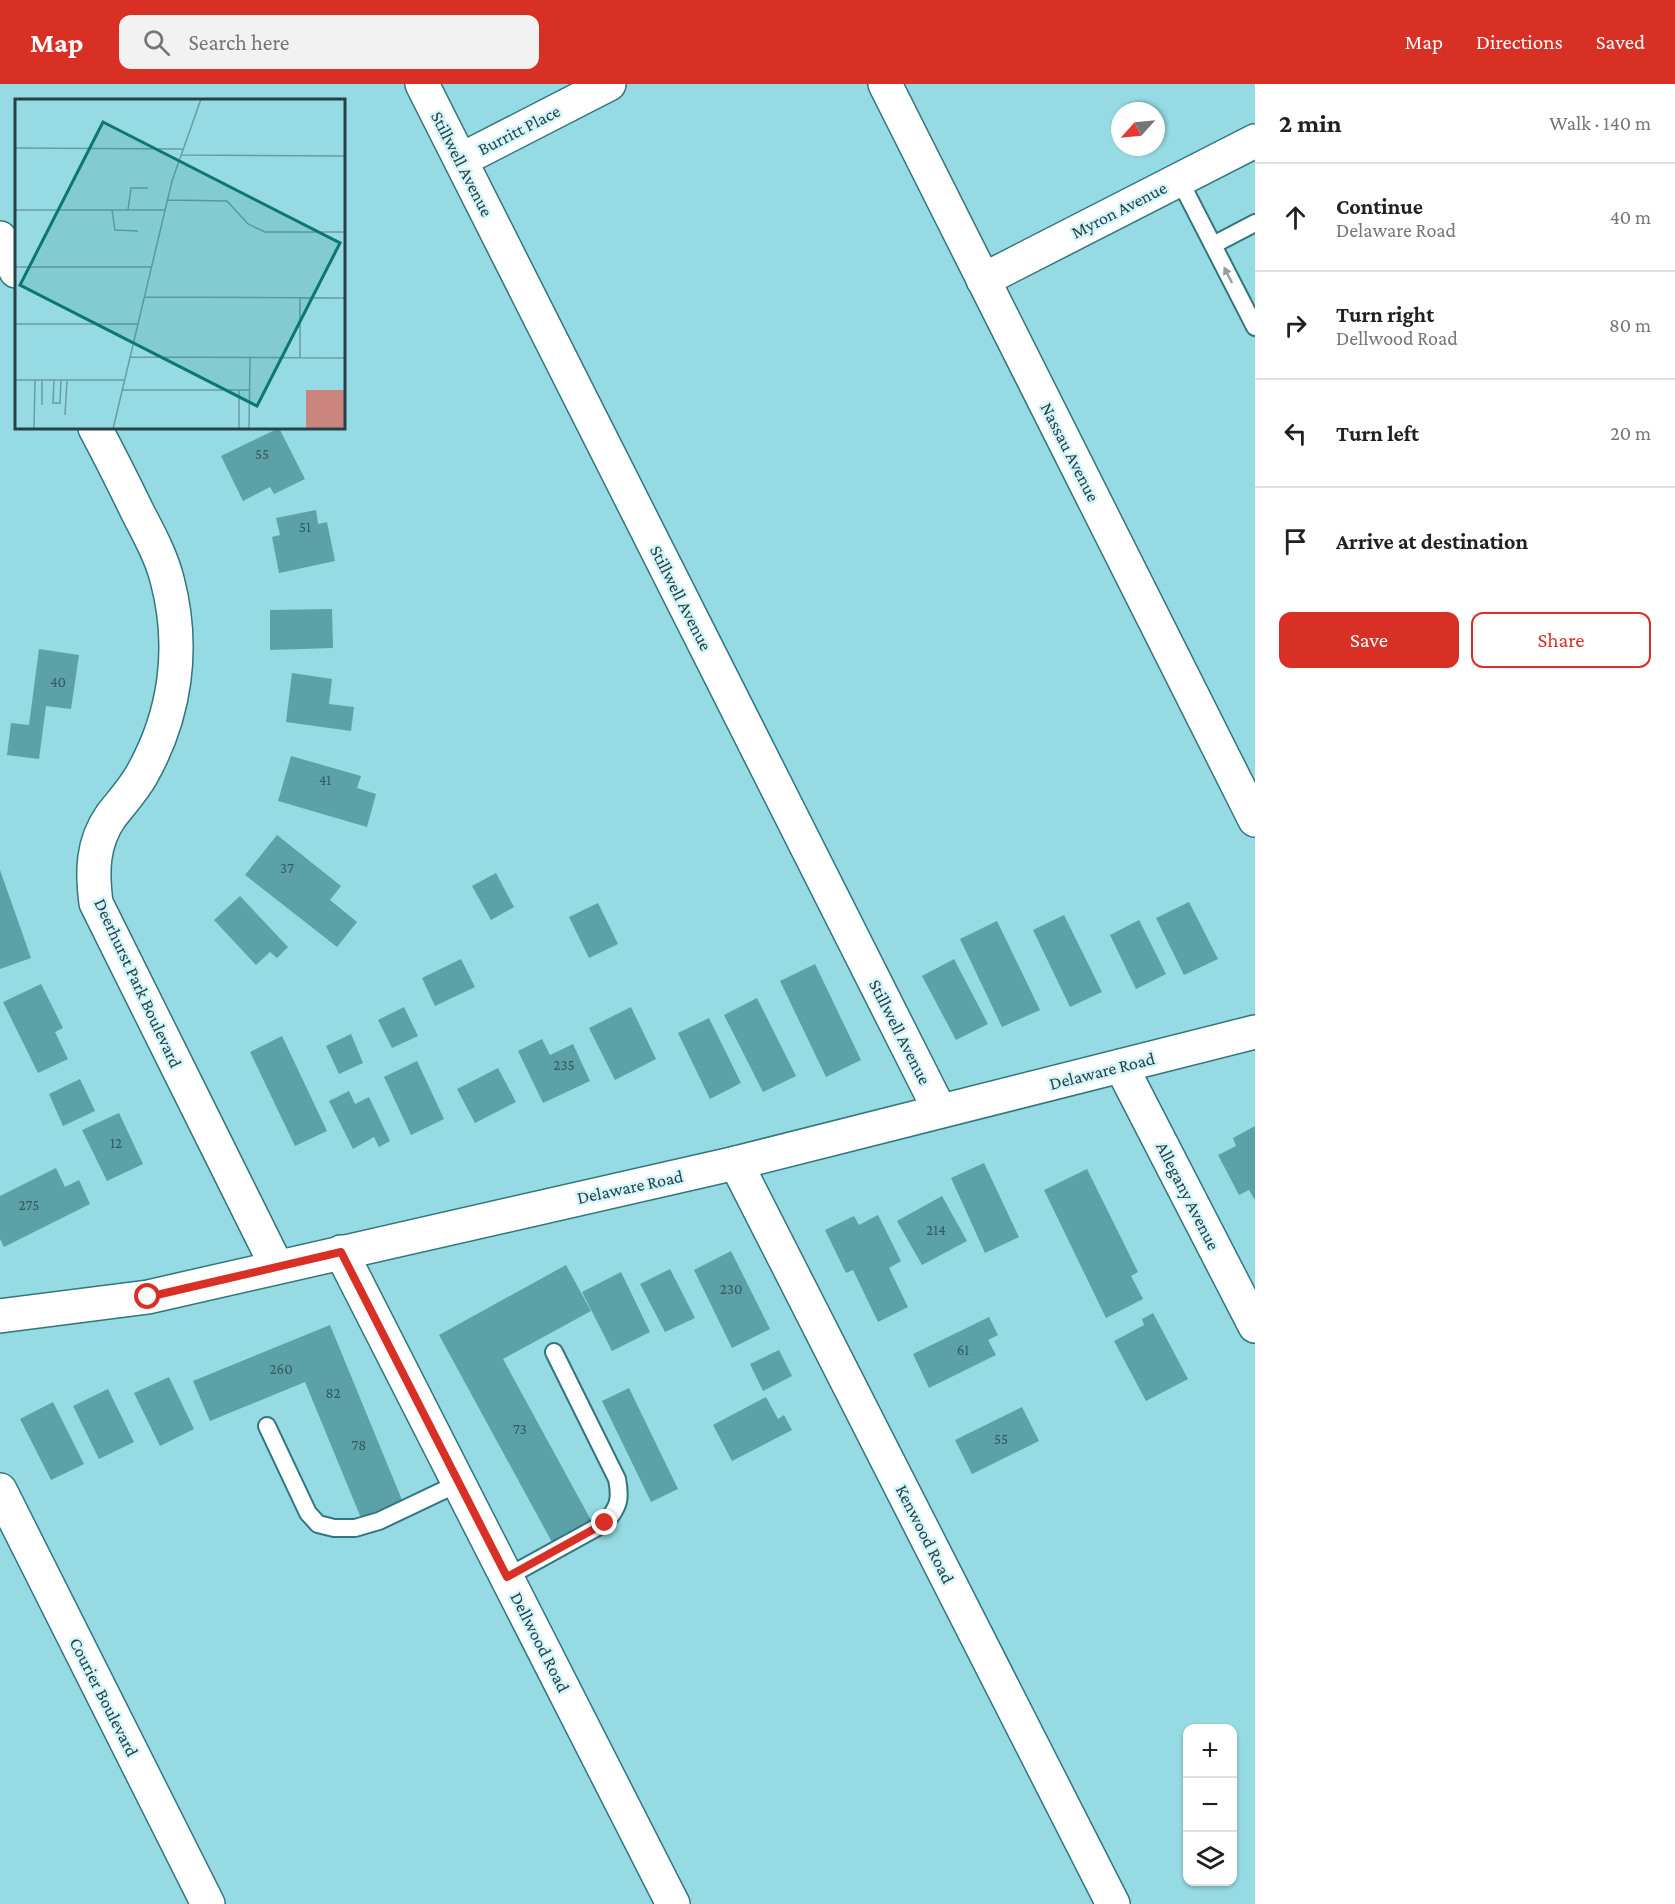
<!DOCTYPE html>
<html lang="en">
<head>
<meta charset="utf-8">
<style>
  body { margin:0; font-family:"Crimson Pro",serif; background:#f2f2f2; color:#202124 }
  .controls { position:absolute; right:18px; bottom:18px; display:grid; overflow:hidden; border-radius:12px; box-shadow:0 2px 4px #0004 }
  .controls button { width:54px; height:54px; display:grid; place-items:center; padding:0; border:0; border-bottom:2px solid #e0e0e0; background:#fff; color:#202124; font:30px sans-serif }
  .compass { position:absolute; left:1111px; top:18px; width:54px; height:54px; border-radius:50%; background:#fff; box-shadow:0 2px 4px #0004; rotate:243deg }
  .stop { position:absolute; width:18px; height:18px; margin:-14px; border:4px solid #d93025; border-radius:50%; background:#fff }
  .stop.end { background:#d93025; border-color:#fff; box-shadow:0 2px 6px #0008 }
  .list { margin:0; padding:0; list-style:none }
  h2 { display:flex; justify-content:space-between; align-items:center; height:78px; margin:0; padding:0 24px; font-size:26px }
  h2 small { font-size:20px; font-weight:400; color:#757577 }
  .list li { display:grid; grid-template-columns:39px 1fr auto; gap:18px; align-items:center; box-sizing:border-box; height:108px; padding:0 24px; border-top:2px solid #e0e0e0 }
  .list b { display:block; font-size:22px; white-space:nowrap }
  .list p { margin:0; font-size:20px; white-space:nowrap; color:#757577 }
  .list em { font-size:20px; font-style:normal; color:#757577 }
  .actions { display:flex; gap:12px; padding:18px 24px }
  .actions a { flex:1; padding:14px 0; border:2px solid #d93025; border-radius:12px; text-align:center; font-size:21px; color:#d93025 }
  .actions .main { background:#d93025; color:#fff }
  .icon { flex:none; width:33px; height:33px; fill:none; stroke:currentColor; stroke-width:2; stroke-linecap:round; stroke-linejoin:round }
  .map { position:relative; flex:none; width:1255px; height:1820px; overflow:hidden }
  header { display:flex; align-items:center; gap:36px; box-sizing:border-box; height:84px; padding:0 30px; background:#d93025; color:#fff }
  header strong { font-size:28px }
  nav { display:flex; gap:33px; margin-inline-start:auto; font-size:21px }
  .search { width:420px; height:54px; background:#f2f2f2; display:flex; align-items:center; gap:15px; box-sizing:border-box; padding:0 21px; border-radius:12px; color:#757577; font-size:22px }
  main { display:flex }
  aside { flex:1; background:#fff }
  .map>svg:first-child { display:block }
</style>
</head>
<body>
<header>
<strong>Map</strong>
<div class="search"><svg class="icon" aria-label="search" viewBox="0 0 24 24"><circle cx="10" cy="10" r="6"/><path d="M15 15l6 6"/></svg>Search here</div>
<nav><a>Map</a><a>Directions</a><a>Saved</a></nav>
</header>
<main>
<div class="map">
<svg width="1255" height="1820" viewBox="0 0 1255 1820">
  <rect width="100%" height="100%" fill="#96dae3"/>
  <path fill="#5ca0a8" d="M279 344 305 395 274 410 270 403 243 417 221 372Z
    M316 426 318 440 327 438 335 477 279 489 272 453 280 451 276 434Z
    M332 525 333 564 270 566V526Z
    M39 565 79 571 71 625 46 622 39 675 7 671 11 639 29 641Z
    M292 589 332 595 329 620 354 623 351 647 286 638Z
    M291 672 361 692 357 704 376 710 367 743 278 717Z
    M277 751 341 802 330 816 357 838 337 863 245 791Z
    M0 786 31 874 0 885Z
    M496 789 514 823 491 836 472 802Z
    M240 812 288 863 277 874 270 868 256 881 214 836Z
    M1189 818 1218 875 1184 891 1156 834Z
    M598 819 618 860 589 874 569 833Z
    M1064 831 1102 908 1070 923 1033 846Z
    M1139 836 1166 890 1136 905 1110 851Z
    M997 837 1040 926 1002 943 960 855Z
    M461 875 475 903 435 922 422 894Z
    M954 875 988 940 956 956 922 892Z
    M815 880 861 976 826 993 780 897Z
    M41 900 63 944 55 948 68 975 38 989 3 918Z
    M757 914 796 992 763 1008 724 931Z
    M404 923 418 952 392 964 378 936Z
    M631 923 656 975 615 996 589 944Z
    M709 934 741 999 710 1015 678 949Z
    M351 950 363 979 339 990 326 962Z
    M282 952 327 1047 295 1062 250 968Z
    M542 955 550 971 573 960 590 997 543 1019 518 967Z
    M417 977 444 1035 411 1051 384 993Z
    M498 984 516 1018 475 1039 457 1005Z
    M80 995 95 1027 63 1042 49 1010Z
    M349 1007 355 1020 369 1013 390 1057 379 1063 374 1053 353 1065 329 1017Z
    M119 1029 143 1080 107 1097 82 1046Z
    M1255 1042V1116L1249 1106 1239 1111 1218 1071 1236 1062 1233 1054Z
    M984 1079 1019 1153 985 1169 951 1094Z
    M56 1084 65 1103 79 1096 90 1120 4 1163 0 1155V1112Z
    M1087 1085 1138 1188 1131 1192 1143 1215 1106 1234 1044 1106Z
    M942 1112 967 1157 922 1181 897 1137Z
    M878 1131 901 1177 889 1184 908 1223 878 1238 853 1186 846 1189 825 1146 854 1132 859 1141Z
    M731 1167 770 1245 732 1264 694 1186Z
    M566 1181 591 1227 503 1275 592 1438 553 1460 439 1251Z
    M670 1185 695 1234 665 1248 640 1200Z
    M621 1188 650 1248 612 1267 582 1208Z
    M1153 1229 1188 1295 1146 1317 1114 1257 1144 1241 1142 1235Z
    M989 1233 998 1251 988 1256 996 1271 929 1304 913 1270Z
    M330 1241 402 1416 361 1434 305 1298 210 1337 193 1297Z
    M779 1266 792 1292 763 1307 750 1280Z
    M169 1293 194 1345 160 1362 134 1309Z
    M629 1304 678 1405 651 1418 602 1317Z
    M108 1305 134 1358 99 1375 73 1322Z
    M766 1313 778 1335 784 1331 792 1346 732 1377 713 1341Z
    M53 1318 84 1380 51 1396 20 1335Z
    M1022 1323 1039 1357 972 1390 955 1356Z"/>
  <g fill="none" stroke-linecap="round" stroke-linejoin="round">
    <g stroke="#31767e" stroke-width="20">
      <path id="lane" d="M1179 95 1255 243
        M1213 161 1255 139
        M267 1342 308 1429 318 1440 334 1444H355L379 1437 459 1399
        M507 1493 605 1439C619 1423 621 1415 617 1395L554 1268"/>
    </g>
    <g stroke="#31767e" stroke-width="36">
      <path id="street" d="M422 0 940 1027
        M885 0 1255 736
        M461 76 609 0
        M0 154 16 187
        M983 196 1255 57
        M95 344C110 372 124 400 138 429 149 450 161 472 167 495 185 563 176 631 141 692 133 706 121 719 111 732 92 759 92 788 96 819L277 1183
        M1121 982 1255 1242
        M736 1079 1113 1820
        M341 1168 673 1820
        M0 1406 208 1820"/>
    </g>
    <g stroke="#31767e" stroke-width="36">
      <path id="secondary" d="M0 1232 148 1213 736 1079 1255 948"/>
    </g>
    <use href="#lane" stroke="#fff" stroke-width="16"/>
    <use href="#street" stroke="#fff" stroke-width="33"/>
    <use href="#secondary" stroke="#fff" stroke-width="33"/>
  </g>
  <defs><path id="oneway-solid" d="M-6-.8H1V-3.2L6.5 0L1 3.2V.8H-6Z" transform="scale(1.5)"/></defs>
  <use fill="#92a0a2" href="#oneway-solid" transform="translate(1228 191) rotate(-117)"/>
  <g fill="none" stroke-linecap="round" stroke-linejoin="round">
    <path stroke="#d93025" stroke-width="8" d="M148 1213 341 1168 507 1493 605 1439"/>
  </g>
  <g text-anchor="middle" stroke-width="5" stroke-linejoin="round" paint-order="stroke">
    <g font-size="15" fill="#345a5e">
      <text x="262" y="375">55</text>
      <text x="305" y="448">51</text>
      <text x="58" y="603">40</text>
      <text x="325" y="701">41</text>
      <text x="287" y="789">37</text>
      <text x="564" y="986">235</text>
      <text x="116" y="1064">12</text>
      <text x="29" y="1126">275</text>
      <text x="936" y="1151">214</text>
      <text x="731" y="1210">230</text>
      <text x="963" y="1271">61</text>
      <text x="281" y="1290">260</text>
      <text x="333" y="1314">82</text>
      <text x="520" y="1350">73</text>
      <text x="1001" y="1360">55</text>
      <text x="359" y="1366">78</text>
    </g>
    <g font-size="18" fill="#264246" stroke="#d4f5f9">
      <text transform="translate(519 46) rotate(-27)" y="6">Burritt Place</text>
      <text transform="translate(462 80) rotate(63)" y="6">Stillwell Avenue</text>
      <text transform="translate(1119 126) rotate(-27)" y="6">Myron Avenue</text>
      <text transform="translate(1070 368) rotate(63)" y="6">Nassau Avenue</text>
      <text transform="translate(681 514) rotate(63)" y="6">Stillwell Avenue</text>
      <text transform="translate(138 899) rotate(65)" y="6">Deerhurst Park Boulevard</text>
      <text transform="translate(900 948) rotate(63)" y="6">Stillwell Avenue</text>
      <text transform="translate(1102 987) rotate(-14)" y="6">Delaware Road</text>
      <text transform="translate(630 1103) rotate(-12)" y="6">Delaware Road</text>
      <text transform="translate(1188 1112) rotate(63)" y="6">Allegany Avenue</text>
      <text transform="translate(925 1450) rotate(63)" y="6">Kenwood Road</text>
      <text transform="translate(540 1558) rotate(63)" y="6">Dellwood Road</text>
      <text transform="translate(104 1613) rotate(63)" y="6">Courier Boulevard</text>
    </g>
  </g>
  <g transform="translate(15 15)">
    <rect width="330" height="330" fill="#96dae3"/>
    <path d="M291 291H330V330H291Z" fill="#cb857f"/>
    <path fill="none" stroke="#699da4" stroke-width="1.5" d="M0 49 169 50M167 56 330 57M153 101 212 102 233 125 250 133H330M0 111H150M97 111 100 131 123 132M113 111 116 89H133M0 168H136M129 198 330 199M285 199V259M0 225H123M115 258 330 259M0 281H110M39 281 38 304H45L46 281M107 291H235M224 291V330M27 306V281M50 316 52 281M19 330 20 281M98 330 157 82 186 0M234 330 235 259"/>
    <path fill="#0f766e" fill-opacity="0.15" stroke="#0f766e" stroke-width="3" d="M88 23 325 144 242 307 5 186Z"/>
    <rect width="330" height="330" fill="none" stroke="#264246" stroke-width="3"/>
  </g>
</svg>
<div class="controls">
<button>+</button>
<button>−</button>
<button><svg class="icon" aria-label="layers" viewBox="0 0 24 24"><path d="M12 4l9 5-9 5-9-5zM3 14l9 5 9-5"/></svg></button>
</div>
<svg class="compass" viewBox="-18 -18 36 36"><path d="M0-13l5 13h-10z" fill="#e53935"/><path d="M0 13l5-13h-10z" fill="#757577"/></svg>
<div class="stop" style="left:148px;top:1213px"></div>
<div class="stop end" style="left:605px;top:1439px"></div>
</div>
<aside>
<h2>2 min<small>Walk · 140 m</small></h2>
<ul class="list">
<li><svg class="icon" aria-label="ahead" viewBox="0 0 24 24"><path d="M12 20V5M6 11l6-6 6 6"/></svg><div><b>Continue</b><p>Delaware Road</p></div><em>40 m</em></li>
<li><svg class="icon" aria-label="right" viewBox="0 0 24 24"><path d="M7 20v-9h11M14 6l5 5-5 5"/></svg><div><b>Turn right</b><p>Dellwood Road</p></div><em>80 m</em></li>
<li><svg class="icon" aria-label="left" viewBox="0 0 24 24"><path d="M17 20v-9H6M10 6l-5 5 5 5"/></svg><div><b>Turn left</b></div><em>20 m</em></li>
<li><svg class="icon" aria-label="arrive" viewBox="0 0 24 24"><path d="M6 21V4h12l-3 4 3 4H6"/></svg><div><b>Arrive at destination</b></div></li>
</ul>
<div class="actions"><a class="main">Save</a><a>Share</a></div>
</aside>
</main>
</body>
</html>
